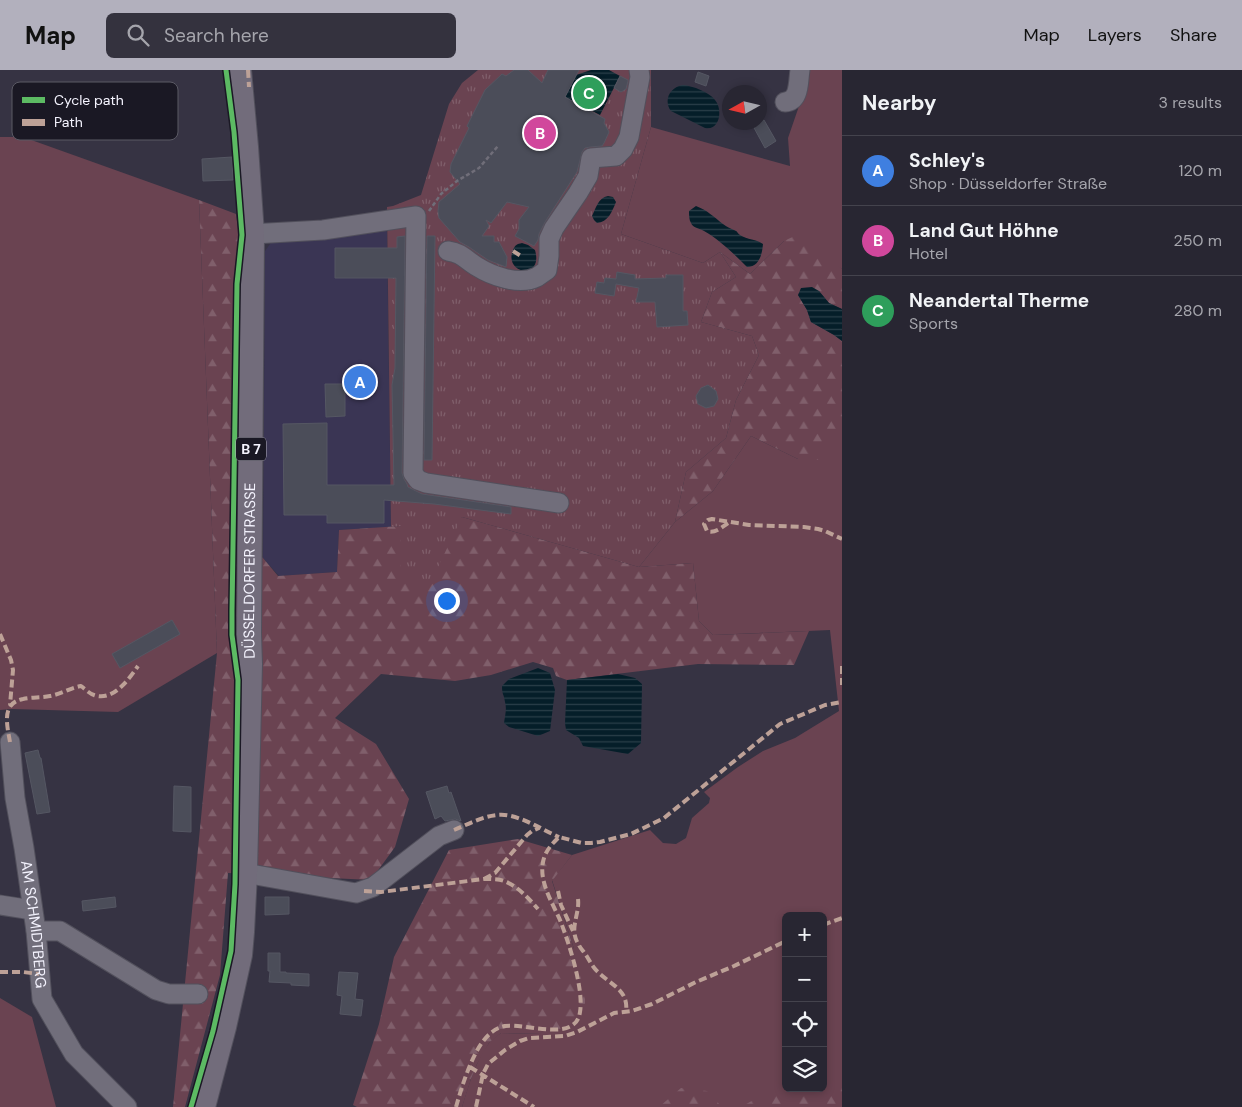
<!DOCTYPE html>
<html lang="en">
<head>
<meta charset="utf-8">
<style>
  body { margin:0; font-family:"DM Sans",sans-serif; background:#34323e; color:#f1f3f6 }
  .controls { position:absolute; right:15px; bottom:15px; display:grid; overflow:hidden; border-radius:8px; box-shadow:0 2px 8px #0003 }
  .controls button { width:45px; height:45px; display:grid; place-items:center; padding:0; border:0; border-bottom:1px solid #44434d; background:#282632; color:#f1f3f6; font:25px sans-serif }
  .compass { position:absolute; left:722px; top:15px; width:45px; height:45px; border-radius:50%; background:#282632; box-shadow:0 2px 8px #0003; rotate:262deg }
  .you { position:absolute; left:446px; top:530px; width:18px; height:18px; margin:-12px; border:4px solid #fff; border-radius:50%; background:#1a73e8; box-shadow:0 0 0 8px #1a73e833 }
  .badge { display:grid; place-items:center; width:32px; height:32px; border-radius:50%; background:#b2b0bd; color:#fff; font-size:16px; font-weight:700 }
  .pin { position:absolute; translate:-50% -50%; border:2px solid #fff; box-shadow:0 1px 5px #0006 }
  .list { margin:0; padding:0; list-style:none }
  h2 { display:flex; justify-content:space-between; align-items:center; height:65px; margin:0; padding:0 20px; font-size:21px }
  h2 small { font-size:16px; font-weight:400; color:#a5a5ac }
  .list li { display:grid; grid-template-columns:32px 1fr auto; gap:15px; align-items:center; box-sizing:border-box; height:70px; padding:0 20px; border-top:1px solid #44434d }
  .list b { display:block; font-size:19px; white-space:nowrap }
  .list p { margin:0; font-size:16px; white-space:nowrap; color:#a5a5ac }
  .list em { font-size:16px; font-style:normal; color:#a5a5ac }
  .icon { flex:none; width:28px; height:28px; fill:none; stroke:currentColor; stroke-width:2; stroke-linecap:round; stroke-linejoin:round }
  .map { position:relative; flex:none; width:842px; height:1037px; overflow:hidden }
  header { display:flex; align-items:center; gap:30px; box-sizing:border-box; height:70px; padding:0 25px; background:#b2b0bd; color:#111 }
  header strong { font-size:24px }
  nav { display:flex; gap:28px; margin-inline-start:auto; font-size:18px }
  .search { width:350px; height:45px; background:#34323e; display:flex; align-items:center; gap:12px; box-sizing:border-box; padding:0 18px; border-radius:8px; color:#a5a5ac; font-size:19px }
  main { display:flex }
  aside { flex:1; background:#282632 }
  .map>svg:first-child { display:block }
</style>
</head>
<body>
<header>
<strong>Map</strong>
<div class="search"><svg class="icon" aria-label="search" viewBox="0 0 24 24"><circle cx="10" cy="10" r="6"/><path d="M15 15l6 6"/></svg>Search here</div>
<nav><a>Map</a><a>Layers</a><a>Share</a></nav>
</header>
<main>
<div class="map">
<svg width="842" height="1037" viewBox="0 0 842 1037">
  <defs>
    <pattern id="forest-firs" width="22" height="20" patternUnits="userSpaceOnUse" patternTransform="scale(1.25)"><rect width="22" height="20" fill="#6a4351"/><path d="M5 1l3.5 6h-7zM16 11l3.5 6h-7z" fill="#805f6b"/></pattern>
    <pattern id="park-tufts" width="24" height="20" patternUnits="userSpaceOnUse" patternTransform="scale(1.25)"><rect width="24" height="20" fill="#6a4351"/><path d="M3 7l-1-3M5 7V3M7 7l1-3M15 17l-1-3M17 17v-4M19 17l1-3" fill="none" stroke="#805f6b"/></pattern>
    <pattern id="water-rules" width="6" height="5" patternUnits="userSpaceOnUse" patternTransform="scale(1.25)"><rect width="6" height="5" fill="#051e29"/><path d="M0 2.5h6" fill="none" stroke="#2a3f49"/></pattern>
  </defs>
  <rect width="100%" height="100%" fill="#363343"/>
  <path fill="#3a3554" d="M387 161 391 457 339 460 337 502 279 506 263 488 265 181 273 170Z"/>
  <path fill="#6a4351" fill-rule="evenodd" d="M810 0H842V199L837 196 784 171 750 204 720 182 703 193 621 164 651 57 790 96 788 68 809 7Z
    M0 67H23L199 130 217 583 118 642 12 639 0 640Z
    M840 359 842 360V1037H462C468 1017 476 990 489 973 492 969 497 966 501 963L543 964 574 879 552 810 572 785 650 760 663 773 676 774 686 768 692 748 709 733 710 728 704 722 738 697 763 681 795 668 839 641 830 560 713 565 699 551 693 493 639 497 675 452 713 421 751 366 798 389ZM786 846H823V1018H786Z
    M0 928 32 947 56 1037H0Z"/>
  <path fill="url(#forest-firs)" d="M199 130 236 144 239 166 236 190 234 234 231 464 263 488 278 506 337 502 339 460 401 456V504L462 447 639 497 693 493 699 551 713 565 809 561 794 595 698 594 567 610 556 606 553 598 533 592 491 605 455 611 381 604 335 648 376 674 409 729 395 777 371 810 228 803 220 905 185 1037H173L217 583Z
    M801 163 842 199V239L829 233 819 221 798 225 807 240 811 252 834 265 842 271V360H840L822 390 798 389 751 366 713 421 675 452 686 402 726 368 736 330 759 285 752 266 701 252 712 222 736 207 720 182 750 204 784 171Z
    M518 769 572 785 552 811 574 879 585 925V948L576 959 559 964H543L501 963 489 973 477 994 471 1009 462 1037H357L353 1035 379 954 394 887 449 780Z
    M842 1011V1037H741L771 1020 791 1019 820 1024Z
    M681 1018 707 1021 722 1037H659Z"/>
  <path fill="url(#park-tufts)" d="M478 0H651V57L621 164 703 193 720 182 736 207 712 222 701 252 752 266 759 285 736 330 726 368 686 402 675 452 639 497 462 447 429 516 401 504V456L391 457 387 137 393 136 421 125 449 34 462 13Z"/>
  <path fill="url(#water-rules)" d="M591 0H609L620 6 600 45 565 27 576 5Z
    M683 15C693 16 709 22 715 30 723 39 720 61 705 58L671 41C663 30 670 17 683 15Z
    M608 126 613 127 616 132C612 142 608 152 597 153L594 150 592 146C596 138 598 128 608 126Z
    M696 136C707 140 714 147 723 154 727 157 730 158 734 160 739 162 736 162 740 165 747 170 757 169 763 174 762 185 759 197 747 197 734 184 720 170 704 161 699 158 693 158 691 153 689 150 689 145 689 141Z
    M522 173 528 175 535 180C544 211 503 204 513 180 515 175 517 174 522 173Z
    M812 217 819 221 829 233 842 239V271L834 265 811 252 807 240 798 225 801 218Z
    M538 598 550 603 555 620 550 661 538 666 509 657 504 653C505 646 507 639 505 632 504 624 502 625 502 616L509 609Z
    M618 604 635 608 642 614 641 673 628 684 583 676 579 668 566 660 565 653 567 610Z"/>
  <path fill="#4b4d59" stroke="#555763" d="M514 0H528L542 13 548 0H579L565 27 605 49 604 53 609 62 604 73 602 76 590 77 585 78 582 82 577 102 545 152 539 164 538 170 534 176 515 166 519 159V150L529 137 507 132 491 153 486 150 489 156 482 166H494V172H499L507 187 506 197 488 190 469 177 460 172 439 148 438 141 439 132 460 114 450 102 451 94 469 58 467 56 485 20 502 4 506 6Z
    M698 2 709 6 706 16 695 12Z
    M620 6 628 10V11L626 19 621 22 614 18Z
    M764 50 776 71 765 78 753 56Z
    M232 87 233 110 203 111 202 89Z
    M405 166 402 403 404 409 407 414 408 417 422 424 511 437V444L434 434 384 430V453H327V445H284L283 354 327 353V415H394L392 315 395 298 396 208H335V178H397V167Z
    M427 166H435L432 390H424Z
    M617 202 635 205V209L666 208V205H683V241H687L688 255 657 257 655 232H636L639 218 616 214 614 226 595 223 597 212 604 213 605 208 616 209Z
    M325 314H345V346L326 347Z
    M708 315 716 321 718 329 714 336 706 338 698 334 696 326 701 318Z
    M172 550 180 564 120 598 112 584Z
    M38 680 40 688H41L50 742 37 744 25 683Z
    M174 716 191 717V762L173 761Z
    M447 716 449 723 451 722 461 751 455 749 445 751 441 746 435 749 426 722Z
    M115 827 116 837 83 841 82 831Z
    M265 827H289V844L265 845Z
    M268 883H280V902H286V903L309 904V916L291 915V913L269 912 270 901H268Z
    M339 902 358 903 355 929 363 930 361 946 340 944 342 926 337 925Z"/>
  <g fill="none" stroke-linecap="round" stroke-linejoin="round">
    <g stroke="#52505c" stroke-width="21">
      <g id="minor">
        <path d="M785 32C800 31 798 12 800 0"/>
        <path d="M252 164 323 160 416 146 413 403 418 410 426 413 559 433"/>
        <path d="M448 181C462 183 465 189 476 196 492 206 519 216 537 207 540 205 544 202 547 200L549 186V169L554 158 578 123 588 106 591 88 616 86 623 79 629 67 640 7 639 0"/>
        <path id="s1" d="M10 672 15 728 24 778 36 861 42 929 74 984 127 1037"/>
        <path d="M245 803 356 823 373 817 439 766 454 760"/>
        <path d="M0 835 32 840"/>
        <path d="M36 861H60L156 920 169 924H198"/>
      </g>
    </g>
    <g stroke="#52505c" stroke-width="26">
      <g id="major">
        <path id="s2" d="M203 1037 224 957 240 885 242 862 245 803 250 594 249 564 252 164 246 77 239 0"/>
      </g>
    </g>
    <path stroke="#706e79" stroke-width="2.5" stroke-dasharray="4 2.5" stroke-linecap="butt" d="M429 141 441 124 457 111 479 98 498 76"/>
    <use href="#minor" stroke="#716e7b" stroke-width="19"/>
    <use href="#major" stroke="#726c7b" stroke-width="24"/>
    <path stroke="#bda197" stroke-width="4" stroke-dasharray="8 4" stroke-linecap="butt" d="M248 0 249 17
      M513 181 521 186
      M728 453C722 457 715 464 707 461L704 454 708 450 712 449 749 455 804 457 818 459 825 461 842 469
      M0 564 11 590 13 600 10 635
      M842 596V615
      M10 672C7 655 1 633 23 629 32 627 41 628 50 626 61 624 70 618 81 616 85 619 90 624 94 625 113 632 129 609 138 596
      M454 760C471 753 492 741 511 746 528 750 543 760 559 767
      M484 809 495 803 527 765 532 761 539 758
      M364 821 381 822 484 809C491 809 499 809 504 811 518 816 529 829 538 839
      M558 821 561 835 573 861
      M578 829C580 845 568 859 579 875 579 876 583 881 583 881 588 887 591 895 596 900 610 915 629 919 626 942
      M823 855 842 848
      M0 902H23L39 904
      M470 997 534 1037
      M456 1037C462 1016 474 975 492 962 496 959 500 957 505 956 526 953 576 973 580 942 584 919 569 873 560 850 552 832 539 812 543 792 545 781 552 774 559 767L582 773H591L600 772 631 764 664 748 780 654 825 635 842 632
      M476 1037 483 1004 488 994 505 980 520 971 529 968 565 966 577 962 614 943 632 941 652 934 696 912 734 896 786 871"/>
    <g stroke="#1a1824" stroke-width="8">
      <path id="cycleway" d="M191 1037 213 961 231 881 235 814 238 610 232 565V541L237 214 242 165 234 62 226 0"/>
    </g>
    <use href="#cycleway" stroke="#5cba63" stroke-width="5"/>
  </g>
  <g text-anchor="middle" stroke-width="4" stroke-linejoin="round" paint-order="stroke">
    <rect fill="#1a1824" stroke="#b3b1bd" stroke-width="1" x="236" y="367.5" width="30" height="23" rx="4"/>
    <g font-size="14" font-weight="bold" fill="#f4f3fe">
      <text x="251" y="384">B 7</text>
    </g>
    <g font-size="15" fill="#f4f3fe" stroke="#1a1824">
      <text dy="5" stroke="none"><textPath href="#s2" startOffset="541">DÜSSELDORFER STRASSE</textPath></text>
      <text dy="5" stroke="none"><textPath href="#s1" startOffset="184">AM SCHMIDTBERG</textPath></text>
    </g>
  </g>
  <rect x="12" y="12" width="166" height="58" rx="8" fill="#1a1824" stroke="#5b5a65" stroke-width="1"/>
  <rect x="22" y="27" width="23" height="6" fill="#5cba63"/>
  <rect x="22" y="49" width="23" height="7" fill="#bda197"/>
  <g font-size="14" fill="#f4f3fe">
    <text x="54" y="35">Cycle path</text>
    <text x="54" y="57">Path</text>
  </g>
</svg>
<div class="controls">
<button>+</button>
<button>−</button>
<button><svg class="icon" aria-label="locate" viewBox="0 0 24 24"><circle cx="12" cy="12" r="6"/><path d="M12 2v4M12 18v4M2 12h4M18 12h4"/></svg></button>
<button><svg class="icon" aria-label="layers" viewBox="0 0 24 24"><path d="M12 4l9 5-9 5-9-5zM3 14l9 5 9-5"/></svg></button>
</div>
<svg class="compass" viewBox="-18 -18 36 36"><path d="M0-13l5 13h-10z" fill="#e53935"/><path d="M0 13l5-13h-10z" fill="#a5a5ac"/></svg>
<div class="you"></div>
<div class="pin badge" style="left:360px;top:312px;background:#3f7fe0">A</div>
<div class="pin badge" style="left:540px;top:63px;background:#d1479c">B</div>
<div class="pin badge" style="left:589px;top:23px;background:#2e9e5b">C</div>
</div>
<aside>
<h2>Nearby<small>3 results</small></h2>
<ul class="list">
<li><span class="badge" style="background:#3f7fe0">A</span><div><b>Schley's</b><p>Shop · Düsseldorfer Straße</p></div><em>120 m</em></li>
<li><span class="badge" style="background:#d1479c">B</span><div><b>Land Gut Höhne</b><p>Hotel</p></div><em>250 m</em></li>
<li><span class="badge" style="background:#2e9e5b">C</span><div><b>Neandertal Therme</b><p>Sports</p></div><em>280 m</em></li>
</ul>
</aside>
</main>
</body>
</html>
